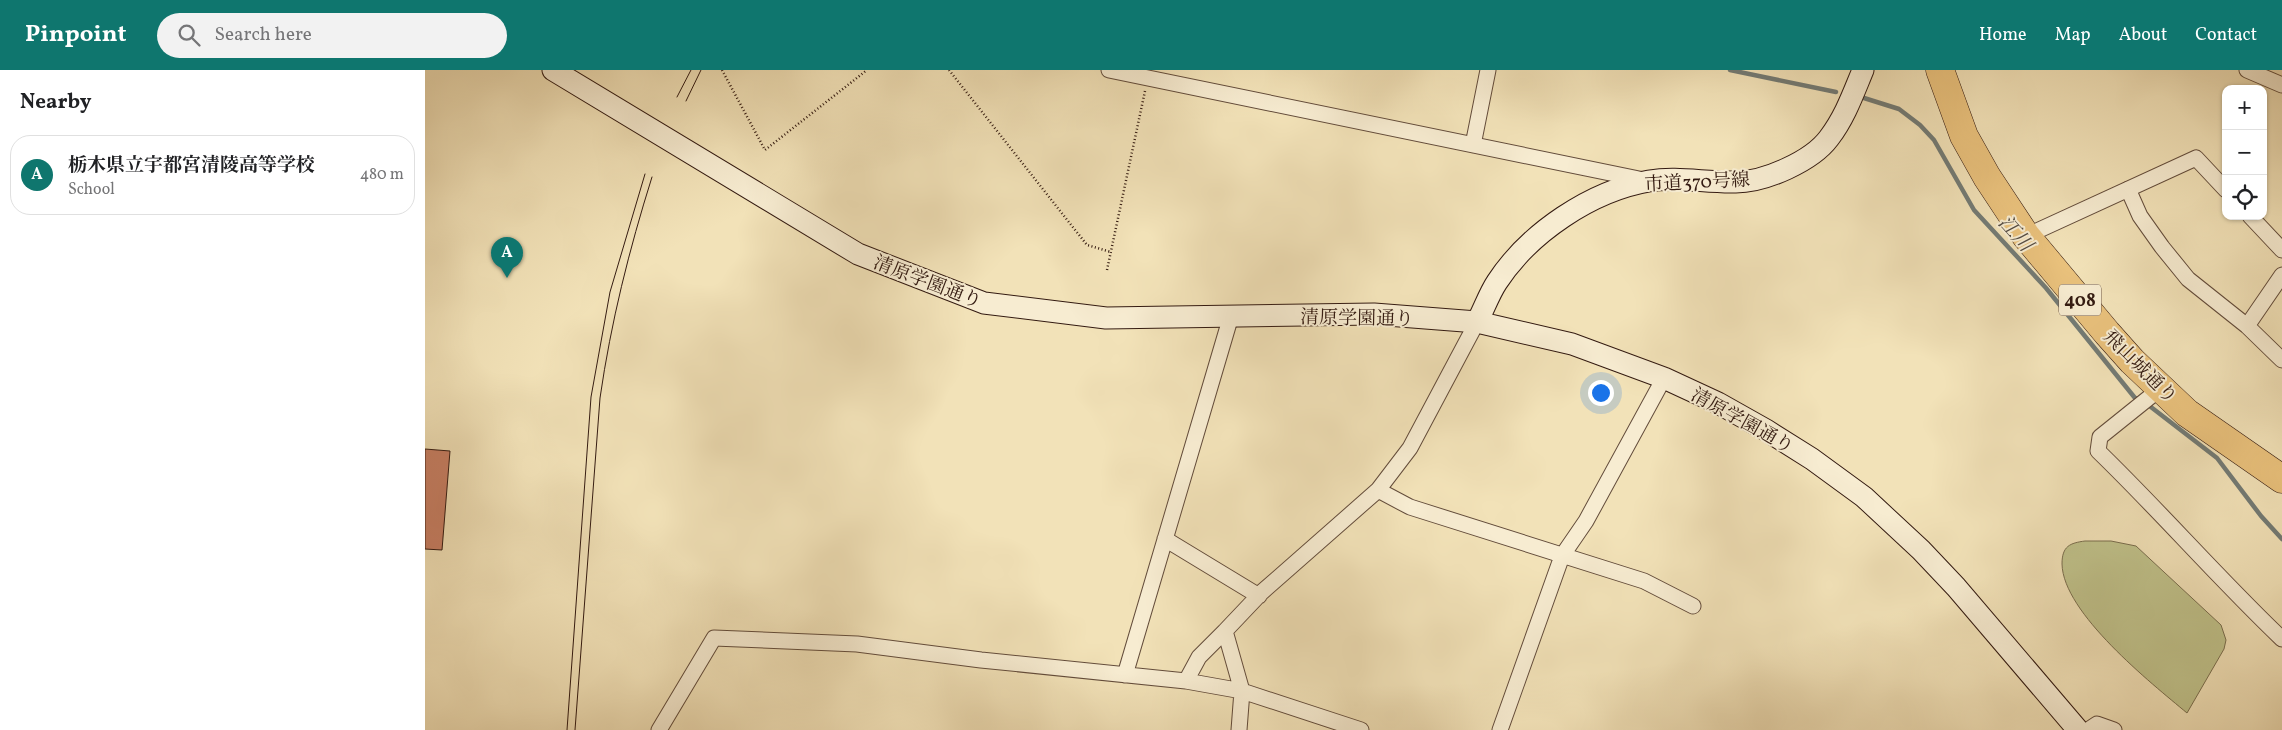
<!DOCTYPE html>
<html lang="en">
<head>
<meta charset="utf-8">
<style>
  body { margin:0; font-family:Vollkorn,"Noto Serif JP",serif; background:#f2f2f2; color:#202124 }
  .controls { position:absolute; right:15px; top:15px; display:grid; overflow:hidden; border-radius:10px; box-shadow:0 1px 4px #0004 }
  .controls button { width:45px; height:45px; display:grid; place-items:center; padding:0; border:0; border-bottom:1px solid #e0e0e0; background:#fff; color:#202124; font:25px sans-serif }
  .you { position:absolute; left:1175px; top:322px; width:18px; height:18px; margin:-12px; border:4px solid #fff; border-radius:50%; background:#1a73e8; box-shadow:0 0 0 8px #1a73e833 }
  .badge { display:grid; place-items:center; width:32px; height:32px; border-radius:50%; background:#0f766e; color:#fff; font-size:16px; font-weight:700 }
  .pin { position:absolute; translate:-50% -41px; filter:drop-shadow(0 1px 2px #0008) }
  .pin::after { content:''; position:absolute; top:26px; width:18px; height:15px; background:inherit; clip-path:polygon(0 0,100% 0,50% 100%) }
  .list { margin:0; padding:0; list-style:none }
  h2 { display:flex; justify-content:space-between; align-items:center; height:65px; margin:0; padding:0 20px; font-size:21px }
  h2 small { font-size:16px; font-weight:400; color:#757577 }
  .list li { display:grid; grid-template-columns:32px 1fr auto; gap:15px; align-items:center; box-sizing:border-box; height:80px; margin:0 10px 10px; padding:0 10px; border:1px solid #e0e0e0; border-radius:20px }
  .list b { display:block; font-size:19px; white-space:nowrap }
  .list p { margin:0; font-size:16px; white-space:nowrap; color:#757577 }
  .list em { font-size:16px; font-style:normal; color:#757577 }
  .icon { flex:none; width:28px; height:28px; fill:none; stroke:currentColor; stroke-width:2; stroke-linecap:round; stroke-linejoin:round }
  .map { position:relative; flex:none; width:1857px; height:660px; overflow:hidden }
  header { display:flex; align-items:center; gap:30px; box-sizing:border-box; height:70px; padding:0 25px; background:#0f766e; color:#fff }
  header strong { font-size:24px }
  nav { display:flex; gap:28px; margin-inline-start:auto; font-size:18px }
  .search { width:350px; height:45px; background:#f2f2f2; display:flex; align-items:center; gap:12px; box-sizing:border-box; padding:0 18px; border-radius:28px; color:#757577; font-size:19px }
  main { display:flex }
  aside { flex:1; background:#fff }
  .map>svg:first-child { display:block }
</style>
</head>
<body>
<header>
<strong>Pinpoint</strong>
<div class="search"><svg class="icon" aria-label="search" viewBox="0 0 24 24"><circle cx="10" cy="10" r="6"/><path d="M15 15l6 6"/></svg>Search here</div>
<nav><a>Home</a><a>Map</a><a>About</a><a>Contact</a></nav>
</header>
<main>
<aside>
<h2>Nearby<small></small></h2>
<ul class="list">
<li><span class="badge">A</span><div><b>栃木県立宇都宮清陵高等学校</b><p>School</p></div><em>480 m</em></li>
</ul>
</aside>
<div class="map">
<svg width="1857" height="660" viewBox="0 0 1857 660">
  <rect width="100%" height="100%" fill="#f2e2b8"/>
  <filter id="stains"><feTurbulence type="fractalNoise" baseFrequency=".004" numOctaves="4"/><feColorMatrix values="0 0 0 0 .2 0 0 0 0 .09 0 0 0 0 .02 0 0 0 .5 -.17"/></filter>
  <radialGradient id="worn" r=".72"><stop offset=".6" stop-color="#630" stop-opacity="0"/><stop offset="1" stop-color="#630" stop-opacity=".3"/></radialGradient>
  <path fill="#c0c28b" stroke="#7a6e4e" d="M1660 471H1686L1711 476 1796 555 1801 570 1799 579 1762 643C1726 613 1638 543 1637 494 1637 476 1645 473 1660 471Z"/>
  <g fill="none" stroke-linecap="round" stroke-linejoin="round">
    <path stroke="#737b75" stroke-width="4.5" d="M1305 0 1411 22
      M1439 28 1474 39 1495 55 1509 70 1549 140 1621 218 1710 328 1716 329
      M1722 334 1792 388 1836 446 1857 469"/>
  </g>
  <path fill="#c87f64" stroke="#331a11" d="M0 379 25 381 17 480 0 479Z"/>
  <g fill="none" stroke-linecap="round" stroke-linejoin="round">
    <g stroke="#634c3b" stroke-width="17">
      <path id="street" d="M684 0 1219 110
        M1822 0 1857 15
        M1048 75 1063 0
        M1703 119 1715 146 1737 177 1763 209 1822 256 1857 290
        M1825 146 1857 180
        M1601 166 1771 88 1801 120
        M1822 256 1857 205
        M1736 318 1675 367 1673 381C1736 442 1793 508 1857 569
        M953 420 985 437 1219 511 1268 536
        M740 469 834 526
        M700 605 806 246
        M761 611 774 587 800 561
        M234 660 289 568 432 574 556 590 761 611 817 621 936 660
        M814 660 817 621 800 561 837 522 953 420 985 378 1052 252
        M1075 660 1137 486 1161 451 1239 308
        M1663 660 1672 654 1689 660"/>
    </g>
    <g stroke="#331a11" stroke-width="23">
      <path id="secondary" d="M128 0 433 184 559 233 681 248 949 244 1052 252 1147 274 1239 308 1293 333 1341 360 1387 389 1439 427 1496 480 1531 517 1653 660
        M1052 252C1059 239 1064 224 1072 212 1104 163 1166 121 1224 111 1253 106 1281 113 1311 112 1340 112 1387 91 1404 68 1420 47 1428 24 1438 0"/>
    </g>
    <g stroke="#331a11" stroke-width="29">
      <path id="highway" d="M1515 0 1539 66 1562 107 1601 166 1682 263 1707 291 1762 343 1857 409"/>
    </g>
    <path stroke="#331a11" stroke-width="2.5" stroke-dasharray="1 2.5" stroke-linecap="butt" d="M297 0 340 80 442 0
      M524 0 662 175 686 182
      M682 200 720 21"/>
    <use href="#street" stroke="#f7ecd1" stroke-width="15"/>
    <use href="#secondary" stroke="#f7ecd1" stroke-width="21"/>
    <use href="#highway" stroke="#e9c17c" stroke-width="28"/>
    <path stroke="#331a11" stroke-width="1" d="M252 27 266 0
      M261 31 276 0
      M142 660 166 327 185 222 220 104
      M150 660 175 328C186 252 204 180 227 107"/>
  </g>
  <g text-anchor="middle" stroke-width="4" stroke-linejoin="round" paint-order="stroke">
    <rect fill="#f7ecd1" stroke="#6e594b" stroke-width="1" x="1634" y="214.5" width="42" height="31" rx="4"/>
    <g font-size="18" font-weight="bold" fill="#331a11">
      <text x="1655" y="236">408</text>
    </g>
    <g font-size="19" fill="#331a11" stroke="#f7ecd1">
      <text transform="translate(1272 111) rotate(-3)" y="7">市道370号線</text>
      <text transform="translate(503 211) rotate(21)" y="7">清原学園通り</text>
      <text transform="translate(932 247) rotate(1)" y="7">清原学園通り</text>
      <text transform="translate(1716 296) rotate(45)" y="7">飛山城通り</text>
      <text transform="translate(1318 350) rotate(29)" y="7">清原学園通り</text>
    </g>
    <g font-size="20" font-style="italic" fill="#534b43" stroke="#f7ecd1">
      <text transform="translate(1591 163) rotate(48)" y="7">江川</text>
    </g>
  </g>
  <rect width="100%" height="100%" filter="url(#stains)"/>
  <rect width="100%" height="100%" fill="url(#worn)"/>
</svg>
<div class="controls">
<button>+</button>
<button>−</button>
<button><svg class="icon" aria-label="locate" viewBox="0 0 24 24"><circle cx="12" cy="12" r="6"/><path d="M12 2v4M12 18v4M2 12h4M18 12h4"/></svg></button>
</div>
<div class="you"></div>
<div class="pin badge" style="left:82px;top:208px">A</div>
</div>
</main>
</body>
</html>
